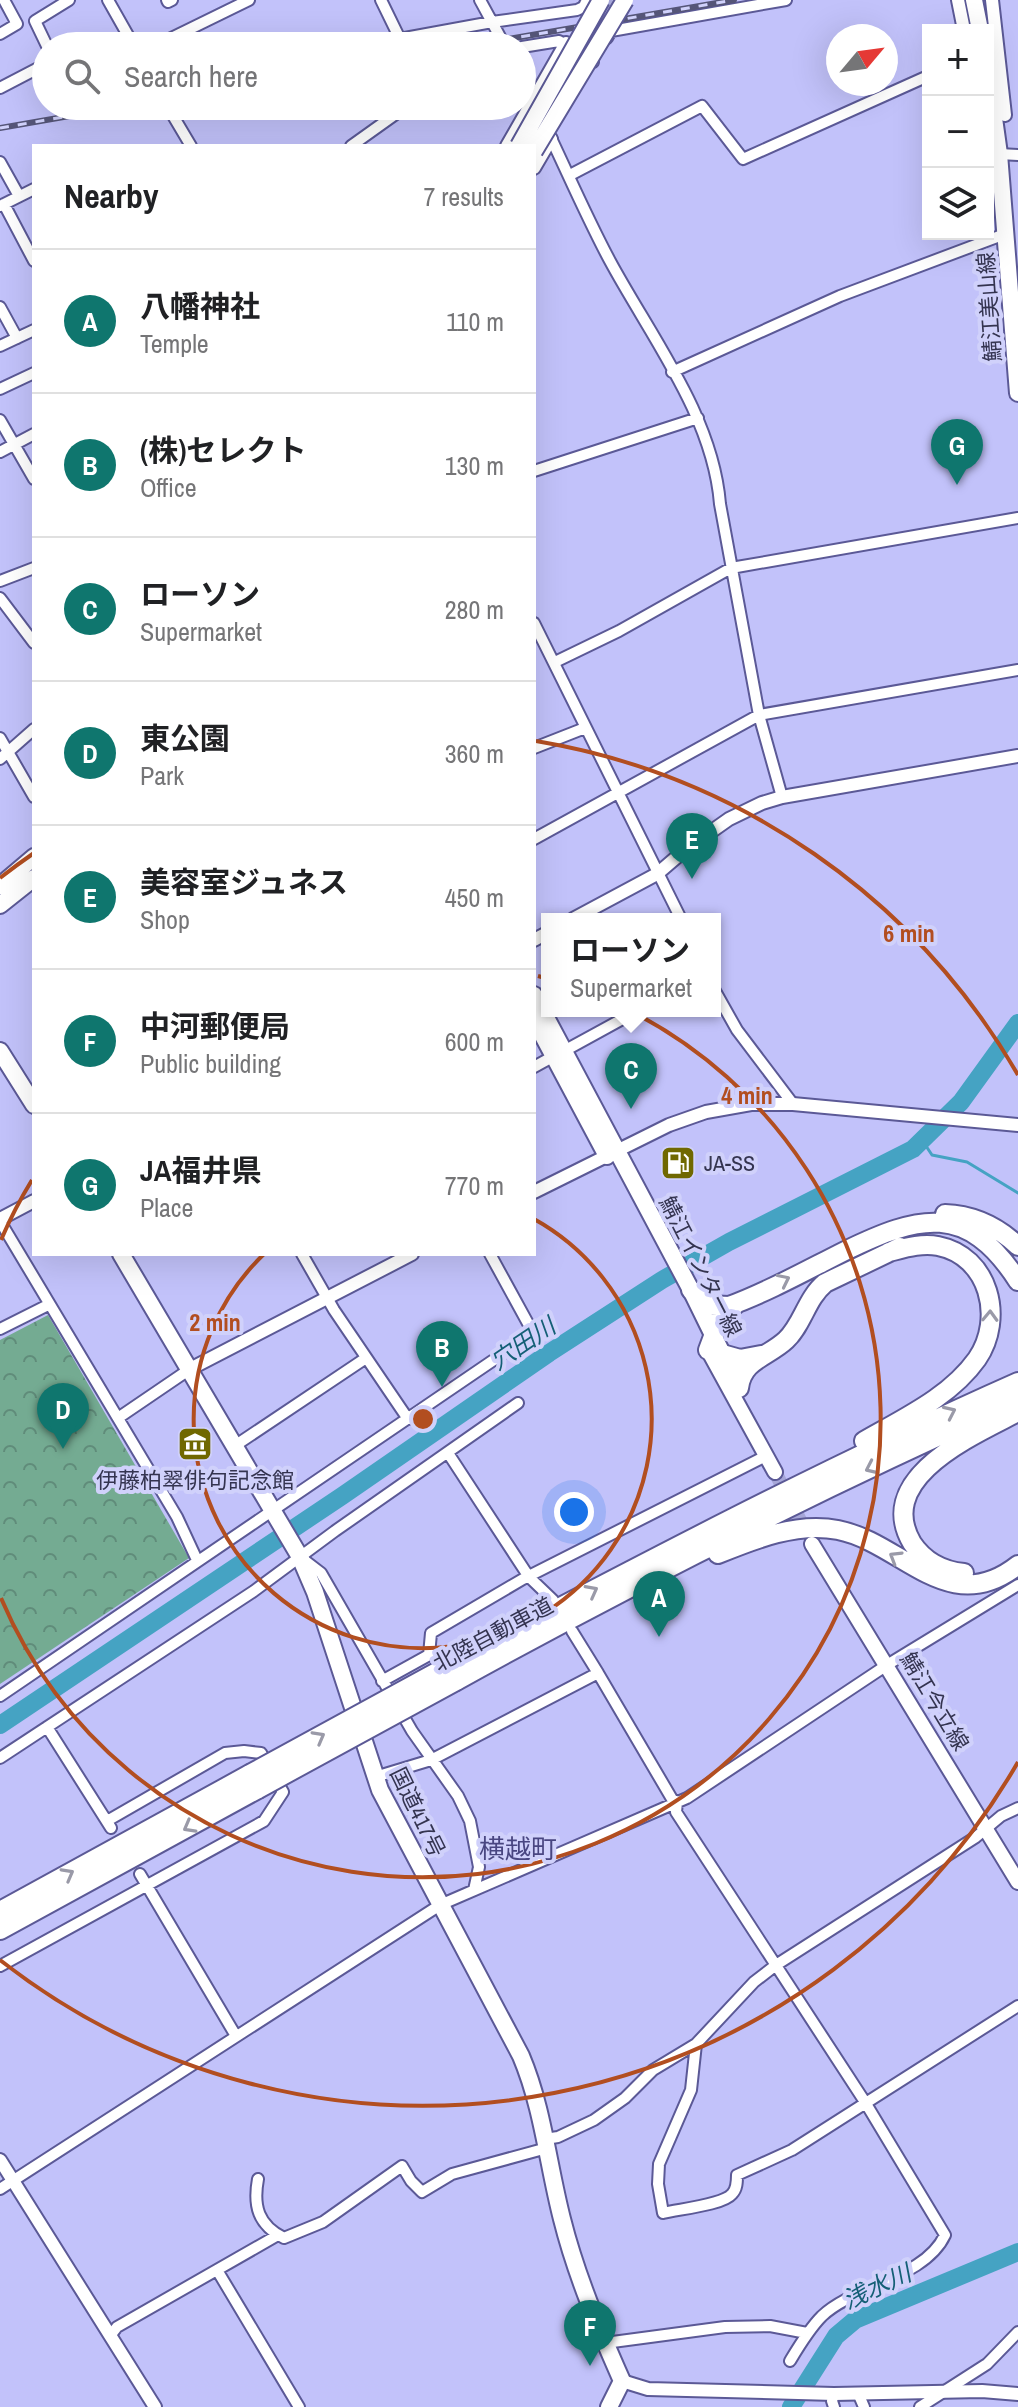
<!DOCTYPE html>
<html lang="en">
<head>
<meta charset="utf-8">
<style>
  body { margin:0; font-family:"Archivo Narrow","Noto Sans JP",sans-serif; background:#f6f6f6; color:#202124 }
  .controls { position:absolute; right:24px; top:24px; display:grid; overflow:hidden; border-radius:0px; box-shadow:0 8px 32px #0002 }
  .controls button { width:72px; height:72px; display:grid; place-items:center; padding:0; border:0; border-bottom:2px solid #e0e0e0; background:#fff; color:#202124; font:40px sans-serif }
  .compass { position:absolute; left:826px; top:24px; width:72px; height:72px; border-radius:50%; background:#fff; box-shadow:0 8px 32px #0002; rotate:61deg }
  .you { position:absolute; left:574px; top:1512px; width:28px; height:28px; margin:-20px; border:6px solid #fff; border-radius:50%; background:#1a73e8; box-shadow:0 0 0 12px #1a73e833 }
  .badge { display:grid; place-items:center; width:52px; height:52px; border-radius:50%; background:#0f766e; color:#fff; font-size:26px; font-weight:700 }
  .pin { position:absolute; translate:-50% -66px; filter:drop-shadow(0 2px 4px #0008) }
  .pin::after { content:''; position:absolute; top:42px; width:28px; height:24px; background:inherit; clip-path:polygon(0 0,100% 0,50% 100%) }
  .popup { position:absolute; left:541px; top:913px; width:180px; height:104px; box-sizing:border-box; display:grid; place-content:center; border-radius:0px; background:#fff; filter:drop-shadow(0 2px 6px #0005); font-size:26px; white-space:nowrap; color:#757577 }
  .popup b { font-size:30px; color:#202124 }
  .popup::after { content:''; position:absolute; left:50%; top:100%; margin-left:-16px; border:16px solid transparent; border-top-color:#fff }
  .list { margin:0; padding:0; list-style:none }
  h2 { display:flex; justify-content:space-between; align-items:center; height:104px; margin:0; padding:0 32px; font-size:34px }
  h2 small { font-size:26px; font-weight:400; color:#757577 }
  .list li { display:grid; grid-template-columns:52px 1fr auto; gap:24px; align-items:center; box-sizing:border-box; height:144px; padding:0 32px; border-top:2px solid #e0e0e0 }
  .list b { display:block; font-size:30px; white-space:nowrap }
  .list p { margin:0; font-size:26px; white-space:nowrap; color:#757577 }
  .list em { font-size:26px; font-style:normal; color:#757577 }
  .icon { flex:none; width:44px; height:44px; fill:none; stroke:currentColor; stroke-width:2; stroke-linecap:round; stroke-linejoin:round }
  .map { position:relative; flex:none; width:1018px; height:2407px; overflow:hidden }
  .search { position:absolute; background:#fff; box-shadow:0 8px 32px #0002; left:32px; top:32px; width:504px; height:88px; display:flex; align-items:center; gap:20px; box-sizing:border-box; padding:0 28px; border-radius:44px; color:#757577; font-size:30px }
  .panel { position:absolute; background:#fff; box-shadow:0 8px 32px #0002; left:32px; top:144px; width:504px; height:1112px; border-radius:0px }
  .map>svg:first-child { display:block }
</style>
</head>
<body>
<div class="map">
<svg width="1018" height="2407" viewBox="0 0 1018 2407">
  <defs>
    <pattern id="park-crowns" width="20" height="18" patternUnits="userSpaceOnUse" patternTransform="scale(2)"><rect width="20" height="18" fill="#74ab92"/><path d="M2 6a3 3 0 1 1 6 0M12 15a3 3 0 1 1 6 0" fill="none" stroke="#608c7a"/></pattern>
  </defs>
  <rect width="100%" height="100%" fill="#c2c2fa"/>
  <path fill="url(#park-crowns)" d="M48 1315 189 1558 0 1684V1340Z"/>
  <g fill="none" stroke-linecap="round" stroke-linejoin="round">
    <path stroke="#45a3c3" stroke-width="3" d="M922 1140 932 1155 967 1162 1018 1193"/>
    <path stroke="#45a3c3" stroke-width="18" d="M0 1725 342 1496 549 1353 662 1280 729 1242 913 1149 961 1102 1018 1023
      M791 2407 836 2336 855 2320 1018 2252"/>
    <path stroke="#a6a6d8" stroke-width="12" stroke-dasharray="12 6" stroke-linecap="butt" d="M572 70 612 0"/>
    <path stroke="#a6a6d8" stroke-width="14" stroke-dasharray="14 7" stroke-linecap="butt" d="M775 1472 808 1536"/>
    <g stroke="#5b5996" stroke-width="14">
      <path id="minor" d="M108 0 134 46
        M167 0 168 2 172 0
        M381 0 400 39
        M480 0 505 46
        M0 34 17 24 4 0
        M607 38 611 31 786 0
        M47 46 35 21 69 0
        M155 46 249 0
        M361 46 492 22 577 10 592 3
        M522 47 559 41 593 62
        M522 78 536 105
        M0 88 46 64
        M185 106 169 109 191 146
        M549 134C569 176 588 220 610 261 651 337 713 416 720 504L759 715 782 797
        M351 146 407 106
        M999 154 1018 155
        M0 162 19 196
        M570 175 702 106 743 159 928 76
        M4 204 34 261
        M0 206 34 189
        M0 307 17 338
        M0 346 34 330
        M672 372 840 296 1005 234
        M0 389 34 373
        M0 420 34 479
        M0 452 34 434
        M534 471 698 418
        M0 581 34 568
        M0 598 34 643
        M534 623 681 919
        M555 662 619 631 731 568 1018 518
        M0 738 34 797
        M534 748 585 728
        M0 759 34 729
        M534 839 759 715 1018 670
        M715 991 737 1030 793 1104
        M564 1051 637 1011
        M534 1067 554 1056
        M0 1221 177 1517 197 1560
        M302 1254 334 1310 408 1419
        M490 1254 536 1338
        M0 1329 48 1305
        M118 1418 190 1369
        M236 1445 366 1358
        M448 1453 529 1577 553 1600
        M304 1560 321 1573 412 1731 458 1796 470 1821 479 1867 474 1890
        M572 1631 598 1673
        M382 1681 429 1655 431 1633 523 1579 766 1456
        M0 1696 501 1355
        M47 1727 111 1828
        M0 1758 254 1591 335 1531 518 1403
        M375 1777 431 1760 598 1673 672 1799 677 1802 676 1812 865 2102 945 2235C925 2278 855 2285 822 2316 809 2329 799 2346 790 2361
        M140 1874 236 2036
        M0 1966 264 1821 283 1792 261 1753 244 1751 225 1753 107 1821
        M696 2044 691 2090 659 2164 658 2184 663 2213C679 2209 723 2205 732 2194 737 2189 737 2182 737 2175L792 2150 1018 2006
        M545 2139 558 2137 594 2120 625 2098 653 2070 696 2044 754 1982 776 1965 976 1837 1001 1816 1018 1808
        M258 2179C253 2206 258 2225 284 2238L323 2222 402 2166 411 2181 422 2192 452 2174 547 2148
        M0 2189 440 1905 687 1798 887 1665 1018 1585
        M217 2270 299 2407
        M110 2336 117 2327 278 2235
        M605 2343 725 2327 770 2326 807 2333
        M858 2393 864 2407
        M834 2407 832 2401 834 2394
        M920 2407 987 2364 1018 2332"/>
    </g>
    <g stroke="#5b5996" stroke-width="16">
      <path id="tertiary" d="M958 0 964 30
        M992 0 1005 115
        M586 4 589 0
        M543 121 572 70
        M507 146 566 43
        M534 168 551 139
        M573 919 657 874 685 850 729 819 762 803 782 797 1018 756
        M534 940 547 933
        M534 1192 669 1125 706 1112 751 1104H793L1018 1125
        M0 1219 34 1201
        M190 1369 412 1254
        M0 2160 155 2407
        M622 2381 648 2389 834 2394 982 2391 1018 2394"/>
    </g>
    <g stroke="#5b5996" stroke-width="18">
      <path id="secondary" d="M708 1350 775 1472
        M812 1544 1018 1882"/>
    </g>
    <g stroke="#5b5996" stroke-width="20">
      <path id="primary" d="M974 0 980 30
        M988 75 999 154 1018 393
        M534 995 691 1290 739 1388
        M534 1019 607 1156"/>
    </g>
    <g stroke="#5b5996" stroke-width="20">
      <path id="trunk" d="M0 886 34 857
        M0 905 34 878
        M0 1051 34 1105
        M121 1254 300 1557 315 1592 380 1790 521 2056C543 2108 548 2165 562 2219 576 2275 599 2329 622 2381L609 2407"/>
    </g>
    <g stroke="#5b5996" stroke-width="22">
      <path id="motorway" d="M945 1214C973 1215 997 1226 1018 1246
        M691 1290 706 1305 729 1306C768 1292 807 1270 845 1251 919 1215 967 1202 1018 1281
        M736 1304 720 1318 708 1350 740 1359 761 1355
        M739 1388C742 1360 768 1357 786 1340 803 1324 806 1299 825 1283L900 1247
        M864 1441C904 1418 950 1397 977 1359 1005 1318 989 1256 938 1246 921 1243 905 1248 889 1252
        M718 1554C755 1539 797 1522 838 1530 903 1543 948 1620 1018 1565
        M964 1573C943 1571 924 1561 912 1543 874 1478 972 1436 1016 1413
        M448 1666C636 1567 824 1468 1018 1382
        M456 1681C639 1580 827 1486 1018 1400
        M0 1911 250 1774
        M0 1930 258 1789"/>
    </g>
    <use href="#minor" stroke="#fff" stroke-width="10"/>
    <use href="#tertiary" stroke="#fff" stroke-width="12"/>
    <use href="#secondary" stroke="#fff" stroke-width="14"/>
    <use href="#primary" stroke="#fff" stroke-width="16"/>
    <use href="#trunk" stroke="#fff" stroke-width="16"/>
    <use href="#motorway" stroke="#fff" stroke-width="18"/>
    <g stroke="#555578" stroke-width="6">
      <path id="rail" d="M438 46 477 39
        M468 46 734 0
        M0 128 127 106"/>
    </g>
    <use href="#rail" stroke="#d0d1fb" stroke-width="3" stroke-dasharray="9" stroke-linecap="butt"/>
    <g stroke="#5b5996" stroke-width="20" stroke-linecap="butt">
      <path id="trunk-bridge" d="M519 146 601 0
        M534 151 625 0"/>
    </g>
    <g stroke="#5b5996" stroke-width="22" stroke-linecap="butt">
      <path id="motorway-bridge" d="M250 1774 448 1666
        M258 1789 456 1681"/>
    </g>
    <use href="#trunk-bridge" stroke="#fff" stroke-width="16"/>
    <use href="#motorway-bridge" stroke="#fff" stroke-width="18"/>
  </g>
  <defs><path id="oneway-chevron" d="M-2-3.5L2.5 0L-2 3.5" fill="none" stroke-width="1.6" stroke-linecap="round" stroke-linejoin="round" transform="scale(2)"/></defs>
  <g stroke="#9a9aa8">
    <use href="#oneway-chevron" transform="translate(784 1280) rotate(-26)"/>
    <use href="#oneway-chevron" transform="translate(990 1316) rotate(-88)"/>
    <use href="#oneway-chevron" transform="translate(950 1412) rotate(-25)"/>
    <use href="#oneway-chevron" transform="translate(871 1468) rotate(155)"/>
    <use href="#oneway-chevron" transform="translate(895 1557) rotate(-149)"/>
    <use href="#oneway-chevron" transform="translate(592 1591) rotate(-28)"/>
    <use href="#oneway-chevron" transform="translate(319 1737) rotate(-29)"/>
    <use href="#oneway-chevron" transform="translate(189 1827) rotate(151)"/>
    <use href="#oneway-chevron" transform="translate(68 1874) rotate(-29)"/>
  </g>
  <g fill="none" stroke="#b24e20" stroke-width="4">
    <path d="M534 1219A229 229 0 1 1 264 1254"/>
    <path d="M1 1240A458 458 0 0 1 32 1180M538 976A458 458 0 1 1 1 1598"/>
    <path d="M1018 1762A687 687 0 0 1 0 1960M0 878A687 687 0 0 1 34 853M536 741A687 687 0 0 1 1018 1075"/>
  </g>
  <defs>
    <g id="fuel-square" transform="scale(1.8)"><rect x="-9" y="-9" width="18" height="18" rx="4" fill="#706800" stroke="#d0d1fb"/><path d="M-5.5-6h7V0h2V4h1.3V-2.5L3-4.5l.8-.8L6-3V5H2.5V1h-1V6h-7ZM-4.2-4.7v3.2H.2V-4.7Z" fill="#fff"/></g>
    <g id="museum-square" transform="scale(1.8)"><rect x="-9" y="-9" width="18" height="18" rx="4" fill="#706800" stroke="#d0d1fb"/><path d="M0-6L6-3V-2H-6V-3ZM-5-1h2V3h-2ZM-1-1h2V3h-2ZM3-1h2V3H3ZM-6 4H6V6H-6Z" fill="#fff"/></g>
  </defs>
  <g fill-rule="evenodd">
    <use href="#fuel-square" x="678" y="1163"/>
    <use href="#museum-square" x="195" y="1444"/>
  </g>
  <g text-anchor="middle" stroke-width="8" stroke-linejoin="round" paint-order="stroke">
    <g font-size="22" fill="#343450" stroke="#d0d1fb">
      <text transform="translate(989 307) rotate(-94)" y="8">鯖江美山線</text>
      <text transform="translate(701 1266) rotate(63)" y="8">鯖江インター線</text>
      <text transform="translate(493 1634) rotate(-28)" y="8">北陸自動車道</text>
      <text transform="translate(935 1701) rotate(59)" y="8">鯖江今立線</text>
      <text transform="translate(418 1812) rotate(64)" y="8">国道417号</text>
    </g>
    <g font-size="22" fill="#343450" stroke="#d0d1fb" text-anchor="start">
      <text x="704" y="1171">JA-SS</text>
      <text x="195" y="1488" text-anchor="middle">伊藤柏翠俳句記念館</text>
    </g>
    <g font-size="24" font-style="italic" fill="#145f76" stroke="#d0d1fb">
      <text transform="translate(523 1344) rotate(-34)" y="8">穴田川</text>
      <text transform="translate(877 2287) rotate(-25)" y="8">浅水川</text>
    </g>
    <g font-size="26" fill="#494681" stroke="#d0d1fb">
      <text x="518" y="1858">横越町</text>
    </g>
  </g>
  <circle cx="423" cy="1419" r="12" fill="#b24e20" stroke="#d0d1fb" stroke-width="4"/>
  <g font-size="24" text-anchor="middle" font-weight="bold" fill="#b24e20" stroke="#d0d1fb" stroke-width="8" stroke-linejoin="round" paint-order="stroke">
    <text x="909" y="942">6 min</text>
    <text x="747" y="1104">4 min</text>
    <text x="215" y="1331">2 min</text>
  </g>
</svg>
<div class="controls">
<button>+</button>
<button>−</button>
<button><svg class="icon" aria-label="layers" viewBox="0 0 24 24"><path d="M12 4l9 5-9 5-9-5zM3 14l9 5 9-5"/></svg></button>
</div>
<svg class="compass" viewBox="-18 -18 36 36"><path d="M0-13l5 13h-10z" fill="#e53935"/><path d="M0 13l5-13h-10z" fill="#757577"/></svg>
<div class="you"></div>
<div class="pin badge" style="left:659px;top:1637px">A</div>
<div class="pin badge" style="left:442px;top:1387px">B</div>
<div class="pin badge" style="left:631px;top:1109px">C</div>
<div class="popup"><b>ローソン</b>Supermarket</div>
<div class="pin badge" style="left:63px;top:1449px">D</div>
<div class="pin badge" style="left:692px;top:879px">E</div>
<div class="pin badge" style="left:590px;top:2366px">F</div>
<div class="pin badge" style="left:957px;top:485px">G</div>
<div class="search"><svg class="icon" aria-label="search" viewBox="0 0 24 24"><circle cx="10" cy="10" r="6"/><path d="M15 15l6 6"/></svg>Search here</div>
<section class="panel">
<h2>Nearby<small>7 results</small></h2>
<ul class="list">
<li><span class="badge">A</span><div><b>八幡神社</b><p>Temple</p></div><em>110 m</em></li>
<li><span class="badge">B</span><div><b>(株)セレクト</b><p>Office</p></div><em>130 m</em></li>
<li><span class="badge">C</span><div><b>ローソン</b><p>Supermarket</p></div><em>280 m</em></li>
<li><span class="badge">D</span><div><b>東公園</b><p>Park</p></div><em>360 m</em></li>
<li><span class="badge">E</span><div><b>美容室ジュネス</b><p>Shop</p></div><em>450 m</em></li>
<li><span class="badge">F</span><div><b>中河郵便局</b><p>Public building</p></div><em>600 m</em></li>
<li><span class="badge">G</span><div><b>JA福井県</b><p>Place</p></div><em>770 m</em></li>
</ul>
</section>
</div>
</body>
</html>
